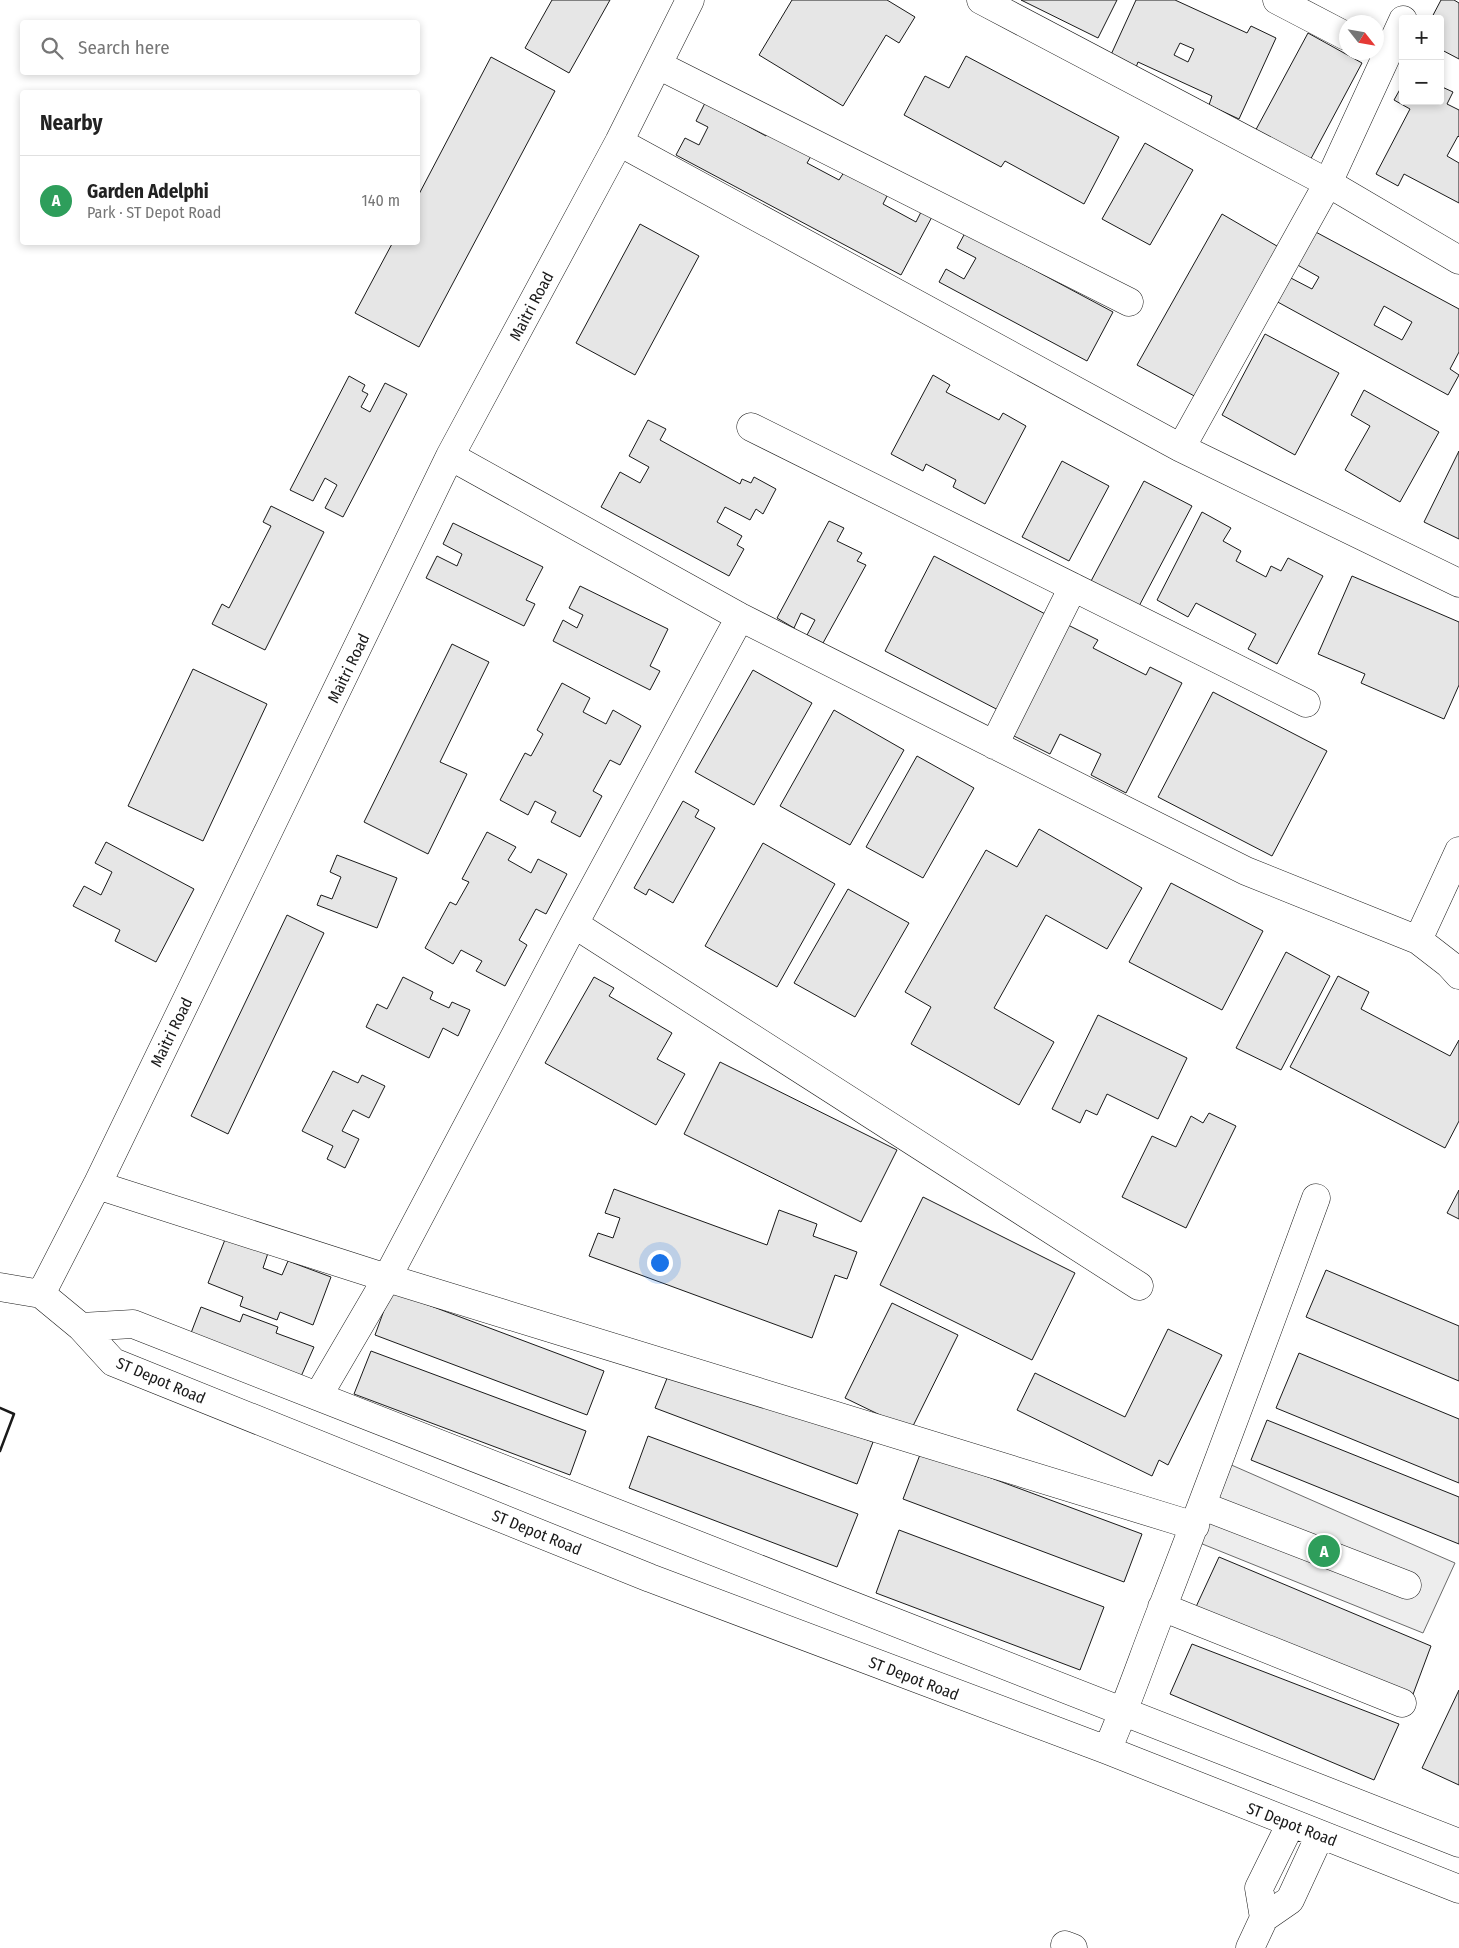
<!DOCTYPE html>
<html lang="en">
<head>
<meta charset="utf-8">
<style>
  body { margin:0; font-family:"Fira Sans Condensed",sans-serif; background:#f6f6f6; color:#222 }
  .controls { position:absolute; right:15px; top:15px; display:grid; overflow:hidden; border-radius:5px; box-shadow:0 2px 8px #0003 }
  .controls button { width:45px; height:45px; display:grid; place-items:center; padding:0; border:0; border-bottom:1px solid #e0e0e0; background:#fff; color:#222; font:25px sans-serif }
  .compass { position:absolute; left:1339px; top:15px; width:45px; height:45px; border-radius:50%; background:#fff; box-shadow:0 2px 8px #0003; rotate:121deg }
  .you { position:absolute; left:659px; top:1262px; width:18px; height:18px; margin:-12px; border:4px solid #fff; border-radius:50%; background:#1a73e8; box-shadow:0 0 0 8px #1a73e833 }
  .badge { display:grid; place-items:center; width:32px; height:32px; border-radius:50%; background:#d93025; color:#fff; font-size:16px; font-weight:700 }
  .pin { position:absolute; translate:-50% -50%; border:2px solid #fff; box-shadow:0 1px 5px #0006 }
  .list { margin:0; padding:0; list-style:none }
  h2 { display:flex; justify-content:space-between; align-items:center; height:65px; margin:0; padding:0 20px; font-size:21px }
  h2 small { font-size:16px; font-weight:400; color:#767676 }
  .list li { display:grid; grid-template-columns:32px 1fr auto; gap:15px; align-items:center; box-sizing:border-box; height:90px; padding:0 20px; border-top:1px solid #e0e0e0 }
  .list b { display:block; font-size:19px; white-space:nowrap }
  .list p { margin:0; font-size:16px; white-space:nowrap; color:#767676 }
  .list em { font-size:16px; font-style:normal; color:#767676 }
  .icon { flex:none; width:28px; height:28px; fill:none; stroke:currentColor; stroke-width:2; stroke-linecap:round; stroke-linejoin:round }
  .map { position:relative; flex:none; width:1459px; height:1948px; overflow:hidden }
  .search { position:absolute; background:#fff; box-shadow:0 2px 8px #0003; left:20px; top:20px; width:400px; height:55px; display:flex; align-items:center; gap:12px; box-sizing:border-box; padding:0 18px; border-radius:5px; color:#767676; font-size:19px }
  .panel { position:absolute; background:#fff; box-shadow:0 2px 8px #0003; left:20px; top:90px; width:400px; height:155px; border-radius:5px }
  .map>svg:first-child { display:block }
</style>
</head>
<body>
<div class="map">
<svg width="1459" height="1948" viewBox="0 0 1459 1948">
  <rect width="100%" height="100%" fill="#fff"/>
  <path fill="#ededed" stroke="#6a6a6a" d="M1220 1460 1455 1563 1423 1633 1190 1539Z"/>
  <path fill="#e6e6e6" stroke="#1a1a1a" fill-rule="evenodd" d="M552 0H610L569 73 525 48Z
    M792 0H887L915 17 899 43 886 35 843 106 759 55Z
    M1021 0H1117L1098 38Z
    M1136 0H1175L1247 33 1251 26 1276 38 1239 119 1209 105 1212 96 1138 62 1135 70 1109 59ZM1180 43 1194 49 1188 62 1174 55Z
    M1441 0H1454L1459 3V59L1440 49V19H1431Z
    M1308 33 1362 63 1307 166 1252 137Z
    M966 56 1119 137 1084 204 1005 161 1001 167 904 115 925 76 949 88Z
    M491 57 555 91 419 347 355 313 393 242H418V196Z
    M1403 84V101H1440V86L1453 92 1447 104 1459 110V137L1458 136 1447 156 1459 163V203L1404 174 1398 186 1376 174 1410 109 1394 100Z
    M705 103 766 136 770 128 814 151 807 163 839 180 846 169 889 192 883 204 916 222 922 210 933 215 901 275 676 155 685 138 699 145 708 127 696 121Z
    M1145 143 1193 170 1150 245 1102 219Z
    M1222 214 1282 249 1198 398 1137 365Z
    M640 224 699 256 635 375 576 343Z
    M1312 230 1459 309V352L1450 369 1459 375 1448 395 1274 300 1287 276 1312 289 1319 277 1294 263ZM1384 306 1412 322 1402 340 1374 325Z
    M965 233 1113 312 1087 361 939 282 946 269 964 279 976 258 957 248Z
    M1265 334 1339 373 1295 455 1222 415Z
    M933 375 950 385 946 392 999 420 1003 413 1026 426 985 504 953 487 956 480 926 464 923 471 891 454Z
    M349 376 365 385 362 391 368 394 361 407 370 412 385 383 407 394 343 517 325 508 337 485 325 478 313 501 290 490Z
    M1364 390 1439 432 1400 502 1345 470 1370 426 1351 415Z
    M648 420 666 429 660 440 740 484 742 479 751 483 754 477 776 489 763 514 756 509 750 520 725 507 717 522 742 536 737 545 744 549 729 576 601 507 620 472 640 483 649 467 629 456Z
    M1459 451V539L1424 522Z
    M1062 461 1109 486 1069 561 1022 537Z
    M1144 481 1192 506 1138 608 1090 583Z
    M271 506 324 532 265 650 212 624 222 604 229 608 271 526 263 522Z
    M1202 512 1231 528 1223 541 1241 551 1236 561 1266 577 1271 566 1281 571 1288 558 1323 576 1277 664 1248 649 1256 634 1196 603 1188 617 1157 600Z
    M829 521 844 528 837 541 862 553 857 561 866 565 823 643 807 635 815 620 801 613 794 628 777 618Z
    M453 523 543 567 526 600 535 604 524 626 426 578 437 556 457 566 462 554 443 544Z
    M934 556 1051 617 1002 712 885 651Z
    M1352 576 1459 622V685L1444 719 1361 683 1365 674 1318 654Z
    M580 586 668 629 650 666 660 671 650 690 553 641 563 620 577 628 583 615 569 608Z
    M1068 625 1098 640 1093 648 1146 675 1150 667 1182 683 1126 793 1091 775 1101 754 1060 734 1050 754 1012 735Z
    M452 644 489 662 440 762 467 774 428 854 364 822Z
    M193 669 267 704 203 841 128 806Z
    M753 670 812 703 754 805 695 772Z
    M562 683 590 698 583 712 606 724 613 710 641 726 620 765 610 760 593 791 602 796 580 837 551 822 556 812 535 801 528 815 500 800 525 753 531 756 543 734 537 730Z
    M1213 692 1327 751 1272 856 1158 797Z
    M834 710 904 750 850 845 780 806Z
    M917 756 974 788 923 878 866 847Z
    M683 801 699 810 695 817 715 828 673 903 649 889 646 895 634 888Z
    M1039 829 1142 888 1107 949 1046 915 994 1008 1054 1042 1019 1105 911 1044 931 1007 905 992 986 850 1017 867Z
    M487 832 516 847 508 860 531 873 538 859 567 874 546 914 536 909 519 940 527 945 505 986 476 971 482 961 461 950 453 964 425 948 450 902 456 905 469 882 462 879Z
    M106 842 194 889 156 962 115 941 120 930 73 906 84 886 101 895 112 872 95 863Z
    M763 843 835 884 777 987 705 946Z
    M337 855 397 878 377 928 317 905 321 895 332 899 341 877 330 872Z
    M1171 883 1263 931 1222 1010 1129 962Z
    M848 889 909 923 855 1017 794 983Z
    M287 915 324 933 228 1134 191 1116Z
    M1286 952 1330 976 1281 1070 1236 1048Z
    M1338 976 1369 992 1361 1009 1450 1056 1459 1040V1121L1445 1148 1290 1067Z
    M403 977 433 992 430 999 449 1008 452 1002 470 1010 458 1036 443 1028 429 1058 366 1027 377 1004 387 1009Z
    M594 977 614 988 609 996 672 1033 657 1059 685 1074 656 1125 545 1063Z
    M1098 1015 1187 1058 1158 1119 1107 1094 1097 1115 1086 1110 1080 1123 1052 1109Z
    M720 1062 897 1150 861 1222 684 1134Z
    M333 1071 358 1083 362 1075 385 1086 369 1118 353 1110 342 1131 359 1139 345 1168 327 1159 333 1146 302 1131Z
    M1209 1113 1236 1126 1186 1228 1122 1197 1152 1136 1176 1147 1191 1116 1203 1123Z
    M614 1189 767 1245 779 1210 817 1224 813 1236 857 1252 847 1279 835 1275 812 1338 589 1256 598 1233 613 1238 620 1218 605 1213Z
    M1459 1190V1219L1447 1213Z
    M923 1197 1075 1273 1032 1360 880 1285Z
    M226 1237 268 1253 263 1268 282 1275 288 1261 331 1277 313 1325 280 1312 277 1320 240 1306 243 1297 208 1283Z
    M1326 1270 1459 1326V1381L1306 1317Z
    M391 1291 604 1371 587 1415 375 1335Z
    M892 1303 958 1335 911 1430 845 1398Z
    M201 1307 240 1322 243 1314 278 1327 276 1333 314 1347 299 1381 191 1333Z
    M1168 1329 1222 1355 1168 1465 1159 1460 1152 1476 1017 1410 1035 1373 1125 1417Z
    M371 1351 586 1431 570 1475 354 1394Z
    M1299 1353 1459 1419V1483L1276 1408Z
    M672 1366 873 1442 857 1484 655 1408Z
    M1267 1420 1459 1497V1544L1251 1460Z
    M648 1436 858 1514 837 1567 629 1488Z
    M921 1452 1142 1534 1124 1582 903 1499Z
    M899 1530 1104 1607 1080 1670 876 1593Z
    M1219 1557 1431 1646 1412 1697 1195 1609Z
    M1192 1644 1399 1724 1374 1780 1170 1694Z
    M1459 1690V1785L1422 1768Z"/>
  <g fill="none" stroke-linecap="round" stroke-linejoin="round">
    <g stroke="#1a1a1a" stroke-width="29">
      <path id="minor" d="M690 0 619 142 450 456 97 1185 41 1294 81 1327 113 1362 650 1578 1107 1750 1459 1889
        M981 0 1328 183 1459 260
        M1277 0 1346 36
        M658 65 1129 302
        M619 142 1181 448 1459 583
        M751 427 1306 703
        M1181 448 1328 183 1403 20
        M450 456 740 617 1220 858 1246 871 1418 940 1449 964 1459 975
        M994 745 1073 587
        M574 924 1139 1286
        M1418 940 1459 851
        M97 1185 387 1278 1195 1526
        M0 1287 41 1294
        M81 1327 133 1324 1459 1843
        M318 1396 387 1278 574 924 740 617
        M1203 1506 1407 1585
        M1162 1607 1402 1703
        M1107 1750C1128 1703 1144 1654 1163 1606 1216 1470 1266 1334 1316 1198
        M1264 1918 1259 1888 1291 1823
        M1065 1945 1073 1948
        M1250 1948 1264 1918 1290 1900 1320 1835"/>
    </g>
    <use href="#minor" stroke="#fff" stroke-width="28"/>
    <path stroke="#1a1a1a" stroke-width="2.5" d="M0 1408 14 1414 0 1451"/>
  </g>
  <g text-anchor="middle" stroke-width="4" stroke-linejoin="round" paint-order="stroke">
    <g font-size="16" fill="#1a1a1a" stroke="#fff">
      <text transform="translate(531 306) rotate(-62)" y="6">Maitri Road</text>
      <text transform="translate(348 668) rotate(-64)" y="6">Maitri Road</text>
      <text transform="translate(171 1032) rotate(-64)" y="6">Maitri Road</text>
      <text transform="translate(161 1380) rotate(23)" y="6">ST Depot Road</text>
      <text transform="translate(537 1532) rotate(22)" y="6">ST Depot Road</text>
      <text transform="translate(914 1678) rotate(21)" y="6">ST Depot Road</text>
      <text transform="translate(1292 1824) rotate(21)" y="6">ST Depot Road</text>
    </g>
  </g>
</svg>
<div class="controls">
<button>+</button>
<button>−</button>
</div>
<svg class="compass" viewBox="-18 -18 36 36"><path d="M0-13l5 13h-10z" fill="#e53935"/><path d="M0 13l5-13h-10z" fill="#767676"/></svg>
<div class="you"></div>
<div class="pin badge" style="left:1324px;top:1551px;background:#2e9e5b">A</div>
<div class="search"><svg class="icon" aria-label="search" viewBox="0 0 24 24"><circle cx="10" cy="10" r="6"/><path d="M15 15l6 6"/></svg>Search here</div>
<section class="panel">
<h2>Nearby<small></small></h2>
<ul class="list">
<li><span class="badge" style="background:#2e9e5b">A</span><div><b>Garden Adelphi</b><p>Park · ST Depot Road</p></div><em>140 m</em></li>
</ul>
</section>
</div>
</body>
</html>
